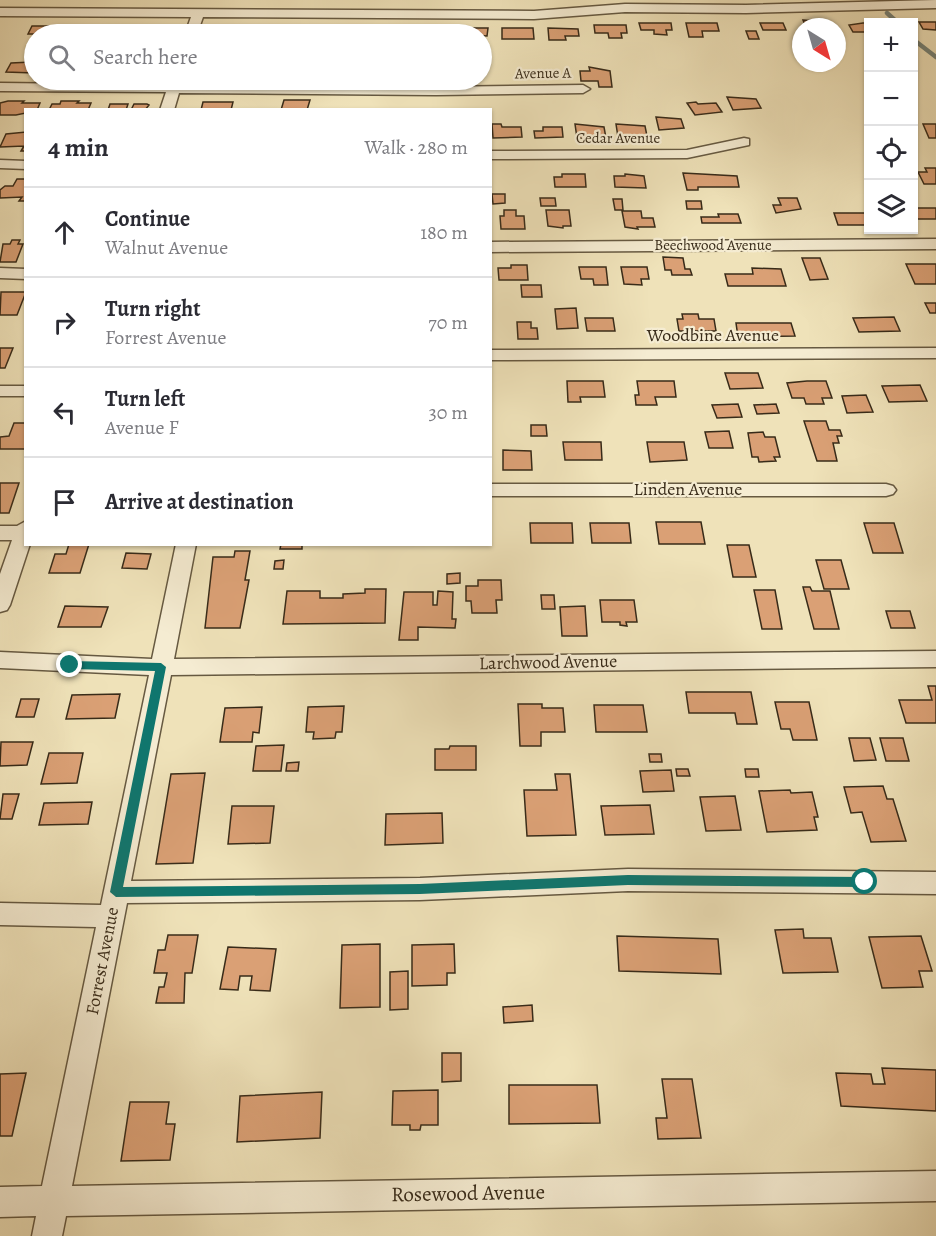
<!DOCTYPE html>
<html lang="en">
<head>
<meta charset="utf-8">
<style>
  body { margin:0; font-family:Alegreya,serif; background:#f7f7f7; color:#2b2b33 }
  .controls { position:absolute; right:18px; top:18px; display:grid; overflow:hidden; border-radius:0px; box-shadow:0 2px 4px #0004 }
  .controls button { width:54px; height:54px; display:grid; place-items:center; padding:0; border:0; border-bottom:2px solid #e1e1e2; background:#fff; color:#2b2b33; font:30px sans-serif }
  .compass { position:absolute; left:792px; top:18px; width:54px; height:54px; border-radius:50%; background:#fff; box-shadow:0 2px 4px #0004; rotate:143deg }
  .stop { position:absolute; width:18px; height:18px; margin:-14px; border:4px solid #0f766e; border-radius:50%; background:#fff }
  .stop.end { background:#0f766e; border-color:#fff; box-shadow:0 2px 6px #0008 }
  .list { margin:0; padding:0; list-style:none }
  h2 { display:flex; justify-content:space-between; align-items:center; height:78px; margin:0; padding:0 24px; font-size:26px }
  h2 small { font-size:20px; font-weight:400; color:#7c7c81 }
  .list li { display:grid; grid-template-columns:39px 1fr auto; gap:18px; align-items:center; box-sizing:border-box; height:90px; padding:0 24px; border-top:2px solid #e1e1e2 }
  .list b { display:block; font-size:22px; white-space:nowrap }
  .list p { margin:0; font-size:20px; white-space:nowrap; color:#7c7c81 }
  .list em { font-size:20px; font-style:normal; color:#7c7c81 }
  .icon { flex:none; width:33px; height:33px; fill:none; stroke:currentColor; stroke-width:2; stroke-linecap:round; stroke-linejoin:round }
  .map { position:relative; flex:none; width:936px; height:1236px; overflow:hidden }
  .search { position:absolute; background:#fff; box-shadow:0 2px 4px #0004; left:24px; top:24px; width:468px; height:66px; display:flex; align-items:center; gap:15px; box-sizing:border-box; padding:0 21px; border-radius:33px; color:#7c7c81; font-size:22px }
  .panel { position:absolute; background:#fff; box-shadow:0 2px 4px #0004; left:24px; top:108px; width:468px; height:438px; border-radius:0px }
  .map>svg:first-child { display:block }
</style>
</head>
<body>
<div class="map">
<svg width="936" height="1236" viewBox="0 0 936 1236">
  <rect width="100%" height="100%" fill="#efe2b9"/>
  <filter id="stains"><feTurbulence type="fractalNoise" baseFrequency=".00333" numOctaves="4"/><feColorMatrix values="0 0 0 0 .2 0 0 0 0 .09 0 0 0 0 .02 0 0 0 .5 -.17"/></filter>
  <radialGradient id="worn" r=".72"><stop offset=".6" stop-color="#630" stop-opacity="0"/><stop offset="1" stop-color="#630" stop-opacity=".3"/></radialGradient>
  <g fill="none" stroke-linecap="round" stroke-linejoin="round">
    <path stroke="#758278" stroke-width="4.5" d="M887 13 897 22
      M914 40 936 57"/>
  </g>
  <path fill="#daa075" stroke="#382b19" stroke-width="1.5" d="M803 20 826 22 828 27H806Z
    M919 22H936V30L923 29Z
    M639 23H671L672 30H666L667 35 654 34V30H641Z
    M686 23H717L719 31H702L703 37H689Z
    M760 23H783L786 30H763Z
    M863 23H868V32H853L849 25Z
    M594 25H626L627 33H621L622 38H609L608 33H595Z
    M32 26H63L59 34H28Z
    M85 26 116 27 112 34H81Z
    M272 27H303L302 34H270Z
    M317 27H349L347 34H316Z
    M364 28H395V34H363Z
    M410 28H442L441 34H409Z
    M456 28H488L487 36 456 34Z
    M502 28H533L534 39H502Z
    M548 28 578 29 579 36H565L566 40H549Z
    M142 30H162L160 34H141Z
    M227 30H246L245 34H226Z
    M746 31H756L759 39H749Z
    M32 62H34V73L6 72 11 63Z
    M589 67 610 71 612 87H599L598 81H581L580 71H590Z
    M727 97 756 99 761 108 733 110Z
    M284 100H310L307 110H281Z
    M8 101H24L22 103H40L37 110H26V113L16 115H0V103Z
    M61 101H79L77 103H91L88 110H49L52 104H60Z
    M203 102H233L231 110H201Z
    M696 102 698 104 716 103 722 112 695 115 687 103Z
    M110 104H128L126 110H108Z
    M134 104H147L149 105 145 110H131Z
    M656 117 681 119 684 128 659 130Z
    M492 124H501L502 127H521L522 137 493 138Z
    M575 124 604 127 606 138H577Z
    M616 124 645 126 647 136 618 137Z
    M923 124H936V138H929Z
    M543 127H562L563 137 535 138 534 131H543Z
    M26 132V151H21L24 146 0 147 6 134Z
    M925 168H936V184H924L918 172H927Z
    M683 173 737 176 739 187H698V190H687Z
    M562 174H585L586 187H555L554 177H562Z
    M625 174 644 176 646 188 615 187 614 176H625Z
    M17 179H26V201H19L22 197 0 198V190L5 186H13Z
    M492 194H505V203L493 204Z
    M540 198H555L556 206H541Z
    M778 198H797L801 209 776 213 773 205H781Z
    M613 199H622L623 210H615Z
    M686 201H701L702 209H687Z
    M914 208H936V219H914Z
    M504 210H516V216H524L525 229H501L500 216H504Z
    M546 210H569L571 226H563V228L548 226Z
    M622 211H641L642 218H653L655 227H637L638 229 625 227Z
    M834 213H867L868 225H838Z
    M718 214H738L741 223H702L701 217H719Z
    M12 240H20L18 244H23L16 262H0L3 244H10Z
    M663 257 683 258 685 269H690L692 275H672L671 270H665Z
    M802 258H820L828 279 810 280Z
    M906 264H936V284H915Z
    M511 265H527L528 280H499L498 268H511Z
    M579 267H606L608 285H594L593 279H581Z
    M621 267H647L649 279H641L642 285 624 284Z
    M752 268 781 269 786 286H728L725 274H753Z
    M521 285H541L542 297H522Z
    M1 292H26L17 315H0Z
    M925 303H936V313H930Z
    M576 308 578 328 557 329 555 309Z
    M682 314H698L699 319H714L716 331H679L677 319H683Z
    M894 317 900 331 859 332 853 318Z
    M585 318H613L615 331H587Z
    M517 322H531V328H537L538 339H518Z
    M736 323H791L795 336 738 337Z
    M0 348H13L5 368H0Z
    M725 373H758L763 388 730 389Z
    M567 381H603L605 397H580L581 402H568Z
    M637 381H674L676 397H655L657 405H636L635 395H639Z
    M807 381H826L832 398H822L824 404H806L804 398H792L787 383Z
    M920 385 927 401 889 402 882 386Z
    M866 395 873 412 847 413 842 396Z
    M738 404 742 417 717 418 712 405Z
    M776 404 779 413 757 414 754 405Z
    M804 421H826L829 430H840L842 436H837L839 443H833L837 461H817Z
    M14 423H26V449H0V437L9 436Z
    M531 425H546L547 436H531Z
    M729 431 733 448H709L705 432Z
    M763 432 765 437H775L780 457H774L776 461 759 462 758 457H752L748 433Z
    M563 442H601L602 460H565Z
    M647 442H684L687 460 650 462Z
    M503 450 531 451 532 470H503Z
    M0 483H19L9 513H0Z
    M656 522H701L705 544H659Z
    M530 523H572L573 543H531Z
    M590 523H629L631 543H592Z
    M864 523H894L903 553H873Z
    M69 544H89L80 573H49L55 554H66Z
    M281 544H302V549H280Z
    M727 545H749L756 577H733Z
    M235 551H250L245 580H249L240 628H205L213 557H234Z
    M126 553 151 554 147 569 122 568Z
    M284 560 283 569H274L275 561Z
    M816 560H841L849 589H824Z
    M460 573V583L447 584V574Z
    M478 580H501L502 600H496L497 613H472L471 601H466V586H478Z
    M803 587H810L812 591H830L839 629H814Z
    M365 589H386L385 623 283 624 287 591H320V598H343V594L365 593Z
    M754 590H775L782 629H762Z
    M438 591 453 592 452 619H456L455 628 418 627V640H399L404 592H433V605H437Z
    M541 595H554L555 609H542Z
    M600 600H634L637 622H626L627 626 620 625V622H602Z
    M65 606 108 607 101 627H58Z
    M585 606 587 636H562L560 607Z
    M886 611H910L915 628H891Z
    M928 686H936V723H906L899 700H932Z
    M686 692H751L757 724H737L735 713H689Z
    M120 694 115 718 66 719 72 695Z
    M21 699H39L34 717H16Z
    M775 702H809L817 740H793L790 729H781Z
    M518 704H542V708H563L565 732H541V746H520Z
    M594 705H643L647 732H596Z
    M344 706 342 732H336L335 738 313 739 314 732H306L308 707Z
    M262 707 259 733 253 732 252 742H220L225 708Z
    M849 738H870L876 760 854 761Z
    M880 738H903L909 761H886Z
    M1 742H33L27 765 0 766Z
    M284 745 281 771H253L256 746Z
    M450 746H476V770H435V749H449Z
    M49 753H83L77 783 41 784Z
    M649 754H661L662 762H650Z
    M299 762 298 771H286L287 763Z
    M676 769H688L690 776H677Z
    M745 769H758L759 777H746Z
    M671 770 674 791 643 792 640 771Z
    M205 773 193 863 156 864 171 774Z
    M555 774H570L576 835 527 836 524 790H557Z
    M883 786 887 799H893L906 841 871 842 862 812 851 813 844 787Z
    M790 790 791 793 812 792 818 817H814L817 830 767 832 759 791Z
    M3 794H19L12 819H0Z
    M735 796 741 830 706 831 700 797Z
    M92 802 88 824 39 825 44 803Z
    M650 805 654 834 605 835 601 806Z
    M232 806H274L270 843 228 844Z
    M442 813 443 843 385 845 386 814Z
    M803 929 804 938H831L838 972 783 973 775 930Z
    M168 935H198L192 973H185L184 1003H156L159 987H164L167 973H154L158 950H165Z
    M617 936 718 939 721 974 619 971Z
    M921 936 932 971H919L923 987 882 988 869 937Z
    M380 944V1007L340 1008 342 945Z
    M454 944 455 973H447V985L412 986V945Z
    M228 947 276 949 270 991 250 990 252 976H240L238 990 220 989Z
    M408 971V1009L390 1010V972Z
    M532 1005 533 1021 504 1023 503 1007Z
    M442 1053H461V1081L442 1082Z
    M882 1068 936 1070V1111L841 1106 836 1073 871 1074 873 1084H885Z
    M26 1073 12 1136H0V1074Z
    M662 1079H692L701 1138 658 1139 656 1118H667Z
    M509 1085H597L600 1123 509 1124Z
    M438 1090V1125H421L420 1130H410V1125H392L393 1091Z
    M322 1092 320 1138 237 1142 240 1096Z
    M130 1102H169L166 1124H175L170 1160 121 1161Z"/>
  <g fill="none" stroke-linecap="round" stroke-linejoin="round">
    <g stroke="#665941" stroke-width="3">
      <path id="minor" d="M936 0V8L746 13 625 12 534 19 203 17 197 34H185L191 17 0 16V8L534 11 625 4 746 5Z
        M171 80H183L182 85 436 87 583 85 590 89 583 93 436 95 179 93 174 110H160L166 92 0 91V83L169 85Z
        M744 138 749 139V145L687 158 490 159V151L687 150Z
        M0 160 26 161V169L0 168Z
        M936 239V249L490 252V242Z
        M0 268 26 269V279L0 278Z
        M936 348V358L490 360V350Z
        M0 386H26V396H0Z
        M490 484H886L893 486 896 490 893 494 886 496H490Z
        M26 521V544H30L10 605 7 610 0 612V574L12 540H0V526H17Z
        M176 544H196L174 659 936 651V667L171 675 131 881 420 878 628 869 936 872V894L628 891 420 900 127 903 72 1186 936 1171V1201L66 1216 62 1236H32L36 1216 0 1217V1187L42 1186 96 927 0 925V903L101 905 149 675 0 668V652L152 659Z"/>
    </g>
    <use href="#minor" fill="#f5ecd2" fill-rule="evenodd"/>
  </g>
  <path fill="#0f766e" d="M70 661 161 663 166 667 123 887 420 884 628 875 865 877 871 882 865 887 628 885 420 894 116 897 110 892 155 671 70 669 65 665Z"/>
  <g text-anchor="middle" stroke-width="4.5" stroke-linejoin="round" paint-order="stroke">
    <g font-size="15" fill="#382b19" stroke="#f5ecd2">
      <text transform="translate(543 73) rotate(-1)" y="5">Avenue A</text>
      <text x="618" y="143">Cedar Avenue</text>
      <text x="713" y="250">Beechwood Avenue</text>
    </g>
    <g font-size="18" fill="#382b19" stroke="#f5ecd2">
      <text x="713" y="341">Woodbine Avenue</text>
      <text x="688" y="495">Linden Avenue</text>
      <text transform="translate(548 662) rotate(-1)" y="6">Larchwood Avenue</text>
      <text transform="translate(102 961) rotate(-79)" y="6">Forrest Avenue</text>
    </g>
    <g font-size="21" fill="#382b19" stroke="#f5ecd2">
      <text transform="translate(468 1193) rotate(-1)" y="7">Rosewood Avenue</text>
    </g>
  </g>
  <rect width="100%" height="100%" filter="url(#stains)"/>
  <rect width="100%" height="100%" fill="url(#worn)"/>
</svg>
<div class="controls">
<button>+</button>
<button>−</button>
<button><svg class="icon" aria-label="locate" viewBox="0 0 24 24"><circle cx="12" cy="12" r="6"/><path d="M12 2v4M12 18v4M2 12h4M18 12h4"/></svg></button>
<button><svg class="icon" aria-label="layers" viewBox="0 0 24 24"><path d="M12 4l9 5-9 5-9-5zM3 14l9 5 9-5"/></svg></button>
</div>
<svg class="compass" viewBox="-18 -18 36 36"><path d="M0-13l5 13h-10z" fill="#e53935"/><path d="M0 13l5-13h-10z" fill="#7c7c81"/></svg>
<div class="stop" style="left:865px;top:882px"></div>
<div class="stop end" style="left:70px;top:665px"></div>
<div class="search"><svg class="icon" aria-label="search" viewBox="0 0 24 24"><circle cx="10" cy="10" r="6"/><path d="M15 15l6 6"/></svg>Search here</div>
<section class="panel">
<h2>4 min<small>Walk · 280 m</small></h2>
<ul class="list">
<li><svg class="icon" aria-label="ahead" viewBox="0 0 24 24"><path d="M12 20V5M6 11l6-6 6 6"/></svg><div><b>Continue</b><p>Walnut Avenue</p></div><em>180 m</em></li>
<li><svg class="icon" aria-label="right" viewBox="0 0 24 24"><path d="M7 20v-9h11M14 6l5 5-5 5"/></svg><div><b>Turn right</b><p>Forrest Avenue</p></div><em>70 m</em></li>
<li><svg class="icon" aria-label="left" viewBox="0 0 24 24"><path d="M17 20v-9H6M10 6l-5 5 5 5"/></svg><div><b>Turn left</b><p>Avenue F</p></div><em>30 m</em></li>
<li><svg class="icon" aria-label="arrive" viewBox="0 0 24 24"><path d="M6 21V4h12l-3 4 3 4H6"/></svg><div><b>Arrive at destination</b></div></li>
</ul>
</section>
</div>
</body>
</html>
